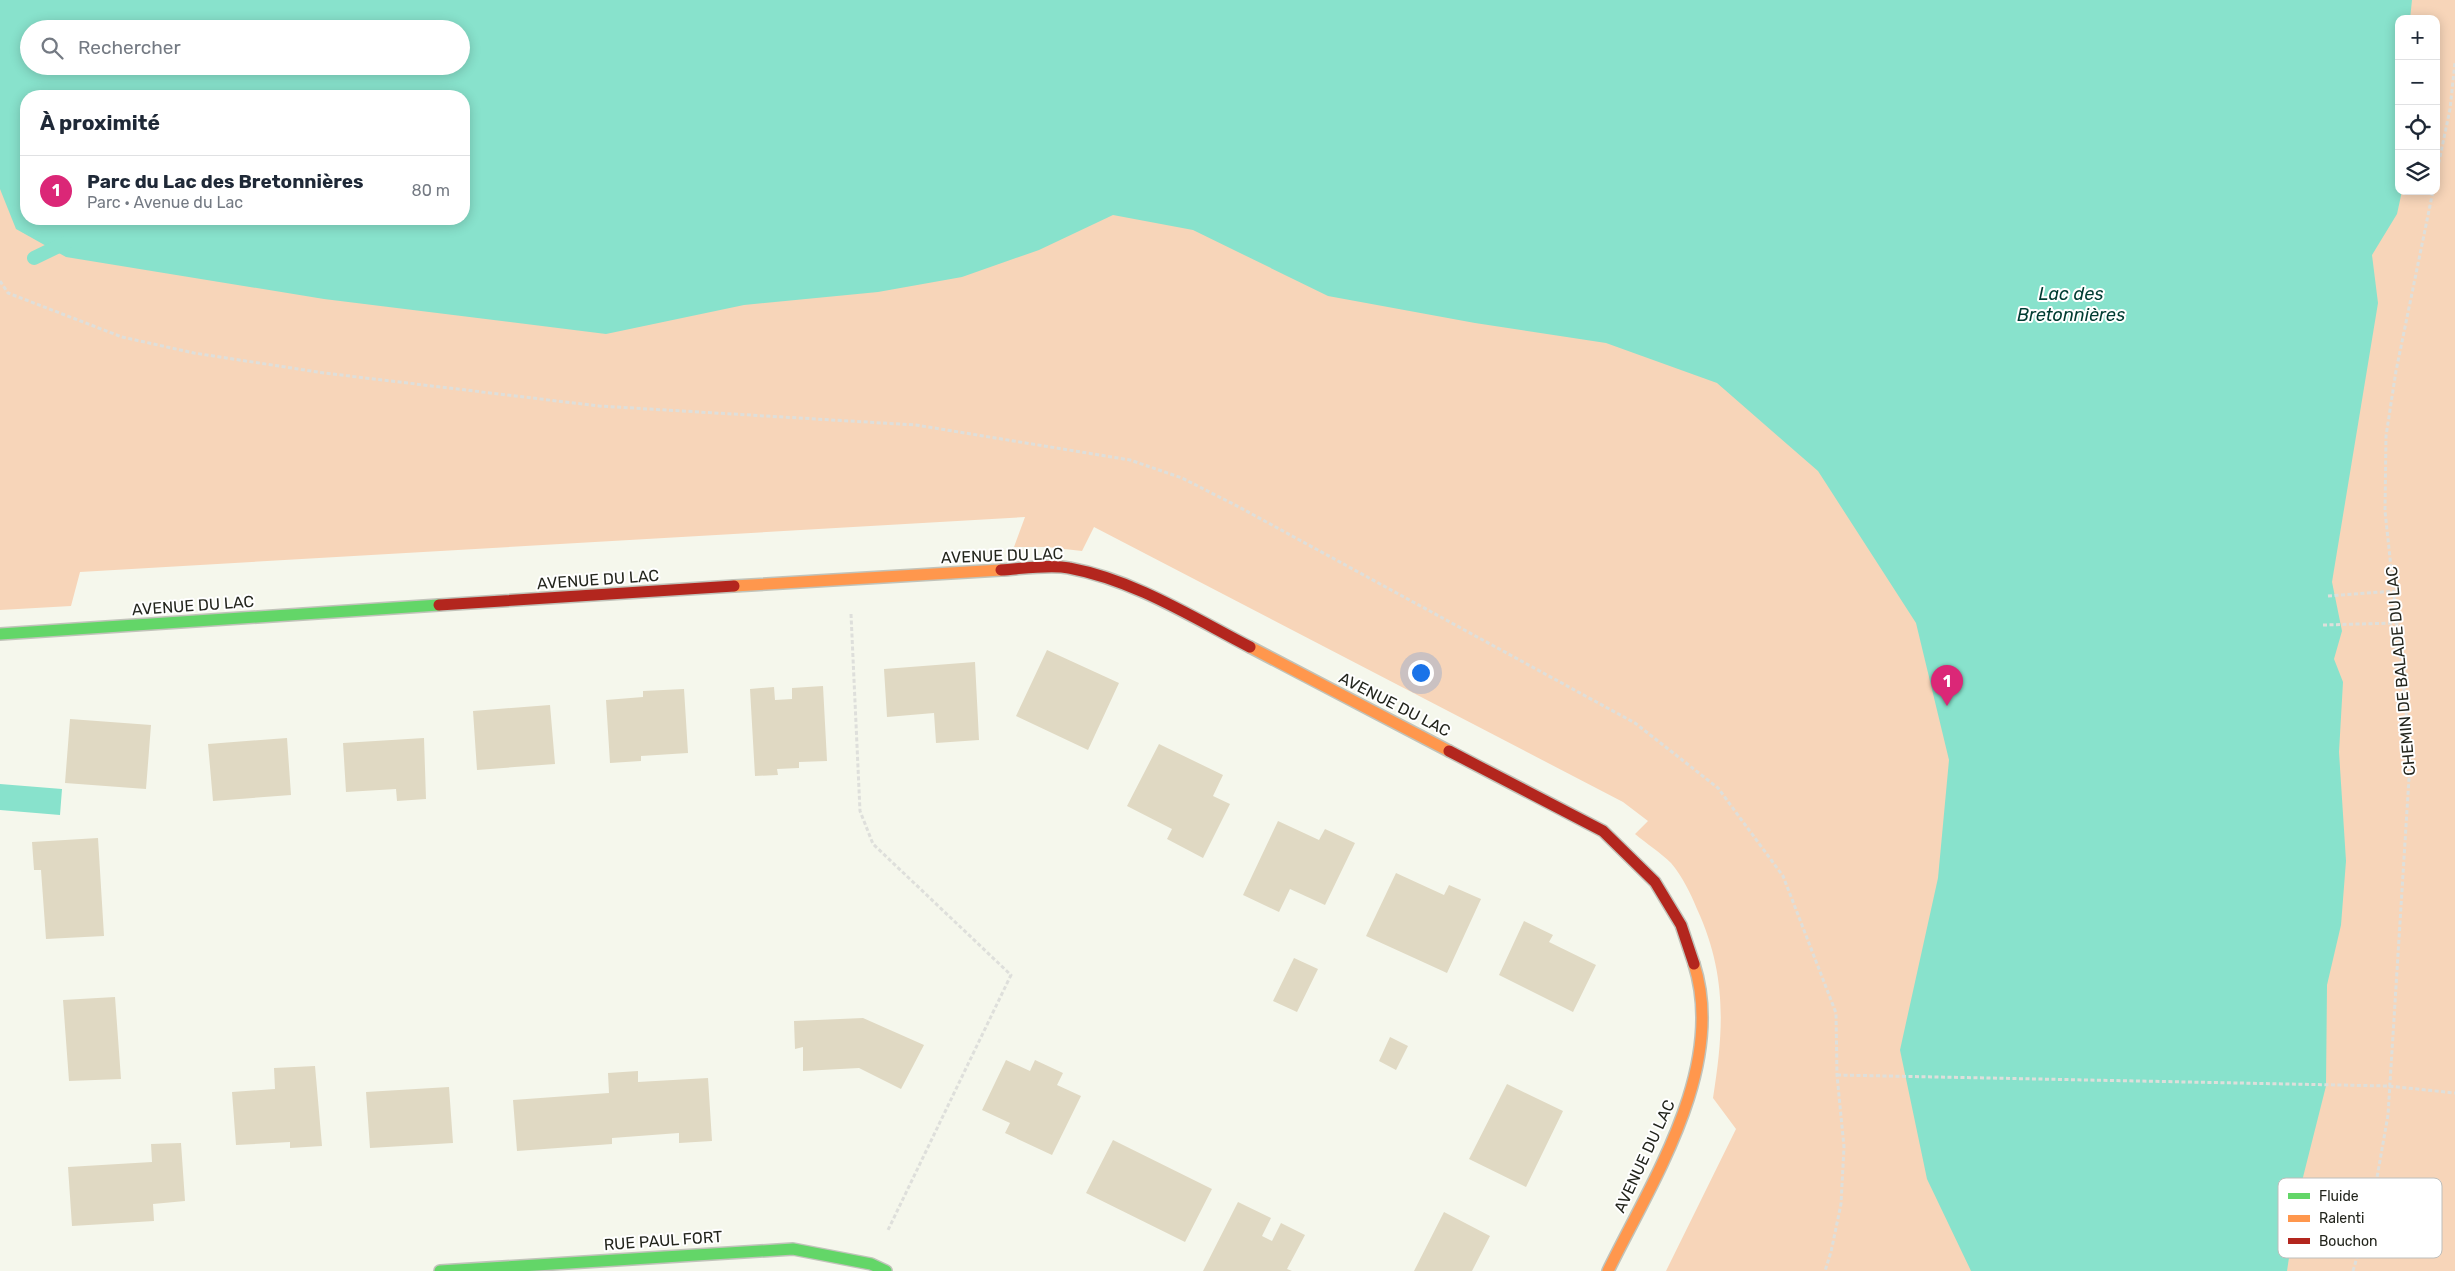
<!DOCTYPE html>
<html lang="fr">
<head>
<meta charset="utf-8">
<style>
  body { margin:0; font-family:Rubik,sans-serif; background:#f6f6f7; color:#1f2937 }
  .controls { position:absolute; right:15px; top:15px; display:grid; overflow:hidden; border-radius:10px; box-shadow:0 2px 12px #0003 }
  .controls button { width:45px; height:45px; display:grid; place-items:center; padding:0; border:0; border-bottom:1px solid #e0e1e3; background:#fff; color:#1f2937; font:25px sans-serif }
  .you { position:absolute; left:1420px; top:672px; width:18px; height:18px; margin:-12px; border:4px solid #fff; border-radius:50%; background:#1a73e8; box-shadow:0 0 0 8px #1a73e833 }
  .badge { display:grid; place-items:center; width:32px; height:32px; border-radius:50%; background:#db2777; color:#fff; font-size:16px; font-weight:700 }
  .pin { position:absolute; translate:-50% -41px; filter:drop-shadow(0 1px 2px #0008) }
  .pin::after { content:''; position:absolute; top:26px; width:18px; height:15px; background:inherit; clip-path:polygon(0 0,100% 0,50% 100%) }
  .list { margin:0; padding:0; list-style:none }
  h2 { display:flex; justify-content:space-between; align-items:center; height:65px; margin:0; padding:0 20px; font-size:21px }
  h2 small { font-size:16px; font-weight:400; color:#747a83 }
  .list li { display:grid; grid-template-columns:32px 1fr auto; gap:15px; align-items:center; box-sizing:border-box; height:70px; padding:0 20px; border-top:1px solid #e0e1e3 }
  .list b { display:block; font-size:19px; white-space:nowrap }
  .list p { margin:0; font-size:16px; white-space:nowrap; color:#747a83 }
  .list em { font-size:16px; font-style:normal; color:#747a83 }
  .icon { flex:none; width:28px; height:28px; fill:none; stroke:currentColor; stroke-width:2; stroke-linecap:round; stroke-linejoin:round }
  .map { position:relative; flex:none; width:2455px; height:1271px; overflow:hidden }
  .search { position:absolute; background:#fff; box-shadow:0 2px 12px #0003; left:20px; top:20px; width:450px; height:55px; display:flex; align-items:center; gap:12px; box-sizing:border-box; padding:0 18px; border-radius:28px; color:#747a83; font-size:19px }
  .panel { position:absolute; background:#fff; box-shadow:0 2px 12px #0003; left:20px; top:90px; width:450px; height:135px; border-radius:20px }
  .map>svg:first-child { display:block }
</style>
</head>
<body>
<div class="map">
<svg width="2455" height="1271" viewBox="0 0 2455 1271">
  <rect width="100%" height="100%" fill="#f5f7ec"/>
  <path fill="#f7d5b9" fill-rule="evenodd" d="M0 0H2455V1271H1666L1736 1129 1713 1098C1724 1029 1727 974 1697 909 1691 894 1682 876 1671 863 1661 853 1647 844 1635 834L1648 821 1623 802 1094 527 1082 551 1047 547H1014L1025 517 80 572 71 606 0 610ZM2399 19H2436V191H2399ZM29 29H461V66H29ZM26 96H464V219H26Z"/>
  <path fill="#88e2cc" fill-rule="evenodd" d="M0 0H2412L2410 19H2399V191H2402L2397 214 2372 255 2378 303 2332 582 2342 631 2334 659 2343 682 2339 752 2346 861 2341 925 2327 985 2326 1086 2298 1197 2287 1271H1971L1927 1179 1900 1050 1938 878 1949 760 1916 623 1818 471 1717 383 1606 343 1475 323 1328 296 1193 230 1113 215 1039 250 962 277 878 292 744 305 606 334 324 299 66 257 16 229 0 189ZM29 29H461V66H29ZM26 96H464V219H26Z
    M0 784 62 789 60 815 0 810Z"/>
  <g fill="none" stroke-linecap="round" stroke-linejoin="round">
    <path stroke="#88e2cc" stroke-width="14" d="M34 258 67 242"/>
  </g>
  <path fill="#e0d9c3" d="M1047 650 1119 683 1088 750 1016 716Z
    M975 662 979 740 936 743 934 713 887 717 884 669Z
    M823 686 827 761 799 762V768L777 769 778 775 755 776 750 689 774 687 775 700 792 699V688Z
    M684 689 688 753 641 756V761L610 763 606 700 643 697V691Z
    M550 705 555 764 477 770 473 711Z
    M70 719 151 725 146 789 65 783Z
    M287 738 291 795 213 801 208 744Z
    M424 738 426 799 397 801 396 789 346 792 343 743Z
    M1159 744 1223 775 1213 796 1230 804 1203 858 1167 839 1172 829 1127 806Z
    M1278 821 1319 840 1325 829 1355 843 1325 905 1290 889 1279 912 1243 895Z
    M98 838 104 936 46 939 41 870H34L32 842Z
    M1396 873 1444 895 1449 885 1481 899 1447 973 1366 936Z
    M1524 921 1553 935 1549 942 1596 965 1573 1012 1499 975Z
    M1294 958 1318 969 1297 1012 1273 1001Z
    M115 997 121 1079 69 1081 63 1000Z
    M863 1018 924 1045 901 1089 859 1068 803 1071V1047L795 1049 794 1021Z
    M1390 1037 1408 1046 1396 1070 1379 1061Z
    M1006 1060 1030 1071 1035 1060 1063 1073 1057 1085 1081 1096 1052 1155 1005 1133 1010 1123 982 1110Z
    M315 1066 322 1146 290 1148V1142L236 1145 232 1092 275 1089 274 1068Z
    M638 1071V1082L708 1078 712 1141 679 1143V1133L612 1138V1144L517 1151 513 1100 609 1093 608 1073Z
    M1507 1084 1563 1111 1526 1187 1469 1159Z
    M449 1087 453 1143 370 1148 366 1092Z
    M1113 1140 1212 1189 1185 1242 1086 1193Z
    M181 1143 185 1201 153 1204 154 1221 72 1226 68 1167 152 1162 151 1144Z
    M1238 1202 1271 1218 1262 1236 1272 1241 1281 1223 1305 1235 1287 1269 1292 1271H1203Z
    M1444 1212 1490 1236 1472 1271H1414Z"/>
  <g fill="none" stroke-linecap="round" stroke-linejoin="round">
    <g stroke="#c1c3ba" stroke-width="14">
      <path id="fast" d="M0 634 439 605
        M440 1271 793 1249 871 1264 886 1271"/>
    </g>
    <g stroke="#c1c3ba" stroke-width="14">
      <path id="slow" d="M734 586 1001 570
        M1250 647 1449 751
        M1608 1271C1652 1181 1727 1067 1694 964"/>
    </g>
    <g stroke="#c1c3ba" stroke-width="14">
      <path id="jam" d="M1001 570C1020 569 1050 564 1069 568 1134 580 1192 617 1250 647
        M439 605 734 586
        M1449 751 1603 831 1655 882 1681 925 1694 964"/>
    </g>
    <path stroke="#dedfdb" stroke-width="3" stroke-dasharray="4 2.5" stroke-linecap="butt" d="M2436 176 2450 109 2455 62
      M0 281 8 293 122 337 194 353 324 373 599 406 916 425 1130 460 1182 478 1239 507 1635 723 1718 788 1783 876 1836 1013 1837 1075 1844 1147 1841 1204 1831 1252 1825 1271
      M2328 596 2395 591
      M851 614 860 811 873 844 1011 975 888 1230
      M2323 625 2397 623
      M1837 1075 2388 1086 2455 1093
      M2353 1271 2372 1206 2388 1115 2409 778 2406 709 2385 511 2386 436 2396 371 2433 191"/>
    <use href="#fast" stroke="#63d668" stroke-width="11"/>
    <use href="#slow" stroke="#ff974d" stroke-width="11"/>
    <use href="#jam" stroke="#b3261e" stroke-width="11"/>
  </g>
  <g text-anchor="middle" stroke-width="4" stroke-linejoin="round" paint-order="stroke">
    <g font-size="16" fill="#23251d" stroke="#fff">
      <text transform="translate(1002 555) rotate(-2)" y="6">AVENUE DU LAC</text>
      <text transform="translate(598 579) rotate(-4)" y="6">AVENUE DU LAC</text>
      <text transform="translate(193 605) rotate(-4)" y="6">AVENUE DU LAC</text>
      <text transform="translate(2400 671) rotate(-95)" y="6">CHEMIN DE BALADE DU LAC</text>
      <text transform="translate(1395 704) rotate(27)" y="6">AVENUE DU LAC</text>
      <text transform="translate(1644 1156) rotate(-65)" y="6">AVENUE DU LAC</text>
      <text transform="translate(663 1240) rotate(-4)" y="6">RUE PAUL FORT</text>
    </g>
    <g font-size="18" font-style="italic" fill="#003c32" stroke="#fff">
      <text x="2071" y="300">Lac des<tspan x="2071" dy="21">Bretonnières</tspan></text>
    </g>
  </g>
  <rect x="2278" y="1178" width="164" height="80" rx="8" fill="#fff" stroke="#bdbebb" stroke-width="1"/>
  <rect x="2288" y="1193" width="22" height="6" fill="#63d668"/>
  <rect x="2288" y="1215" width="22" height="7" fill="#ff974d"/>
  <rect x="2288" y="1238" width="22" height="6" fill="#b3261e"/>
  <g font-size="14" fill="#23251d">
    <text x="2319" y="1201">Fluide</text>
    <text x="2319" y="1223">Ralenti</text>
    <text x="2319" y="1246">Bouchon</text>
  </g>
</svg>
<div class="controls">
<button>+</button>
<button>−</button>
<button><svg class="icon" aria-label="locate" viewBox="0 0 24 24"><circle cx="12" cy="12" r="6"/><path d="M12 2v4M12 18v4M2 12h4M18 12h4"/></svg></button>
<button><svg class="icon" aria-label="layers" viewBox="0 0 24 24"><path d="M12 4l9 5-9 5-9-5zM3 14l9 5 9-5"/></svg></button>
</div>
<div class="you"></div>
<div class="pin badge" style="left:1947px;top:706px">1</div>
<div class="search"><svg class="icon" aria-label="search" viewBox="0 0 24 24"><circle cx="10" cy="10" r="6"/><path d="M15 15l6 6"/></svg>Rechercher</div>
<section class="panel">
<h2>À proximité<small></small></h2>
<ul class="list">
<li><span class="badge">1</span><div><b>Parc du Lac des Bretonnières</b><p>Parc · Avenue du Lac</p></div><em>80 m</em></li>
</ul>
</section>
</div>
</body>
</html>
